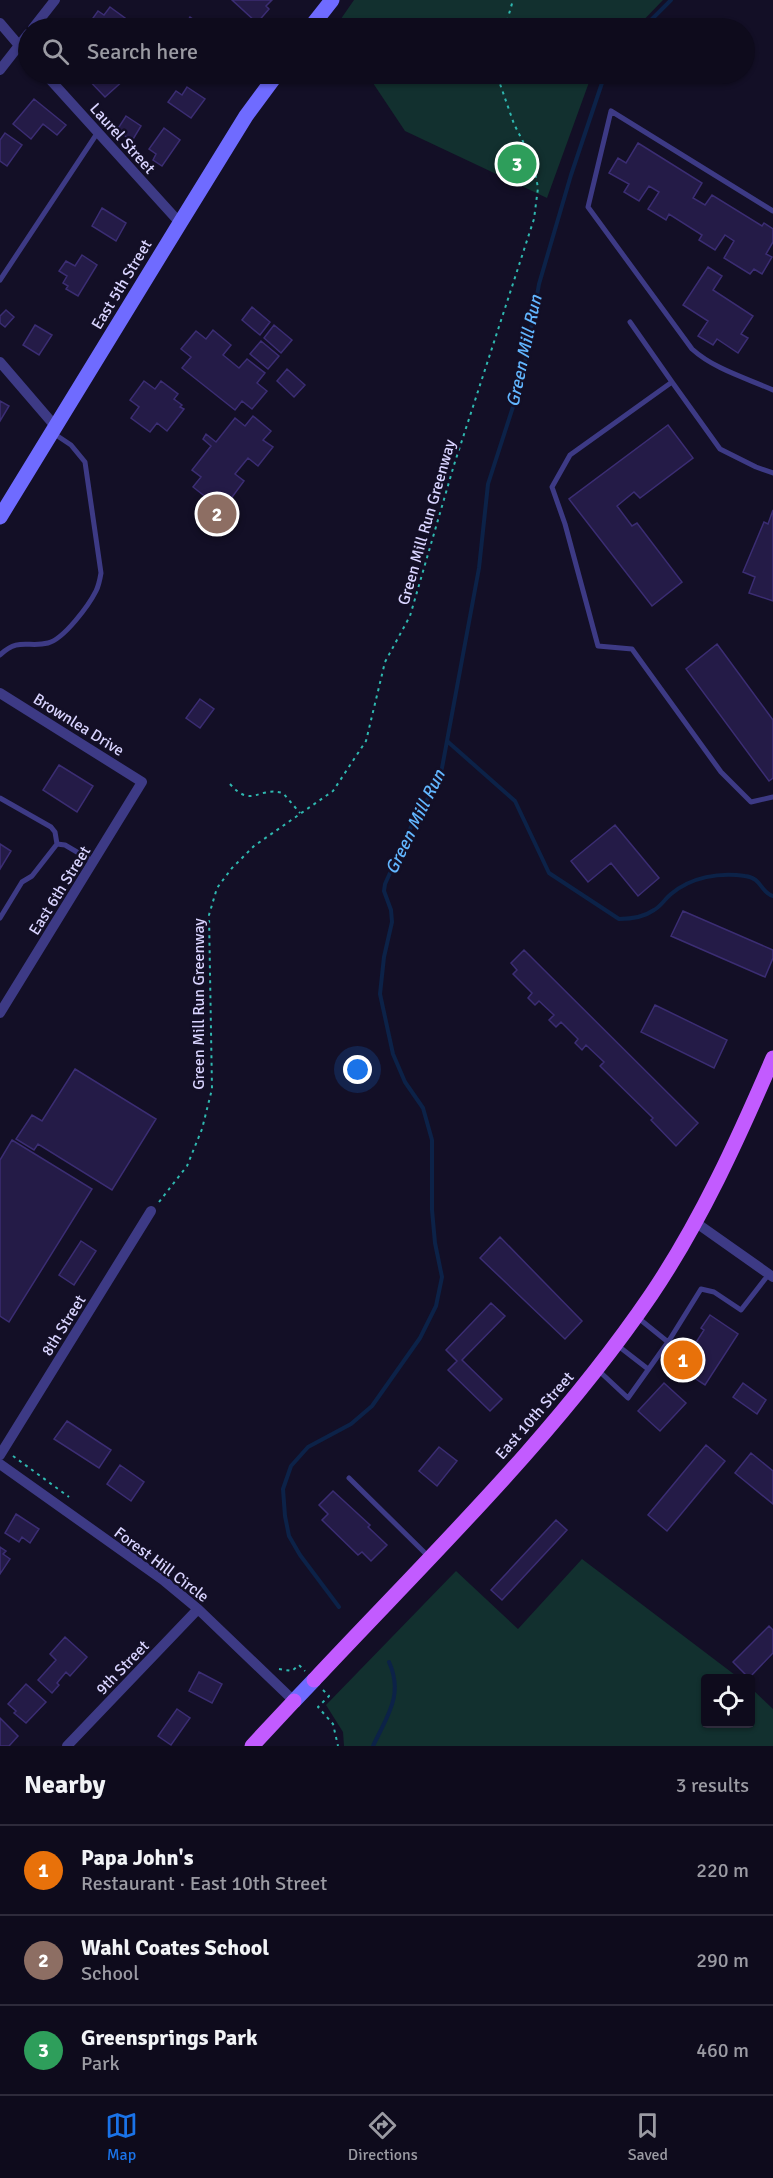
<!DOCTYPE html>
<html lang="en">
<head>
<meta charset="utf-8">
<style>
  body { margin:0; font-family:Signika,sans-serif; background:#1c1929; color:#f1f3f6 }
  .controls { position:absolute; right:18px; bottom:18px; display:grid; overflow:hidden; border-radius:6px; box-shadow:0 2px 4px #0004 }
  .controls button { width:54px; height:54px; display:grid; place-items:center; padding:0; border:0; border-bottom:2px solid #2e2b3b; background:#0e0b1c; color:#f1f3f6; font:30px sans-serif }
  .you { position:absolute; left:358px; top:1070px; width:21px; height:21px; margin:-15px; border:4px solid #fff; border-radius:50%; background:#1a73e8; box-shadow:0 0 0 9px #1a73e833 }
  .badge { display:grid; place-items:center; width:39px; height:39px; border-radius:50%; background:#1a73e8; color:#fff; font-size:20px; font-weight:700 }
  .pin { position:absolute; translate:-50% -50%; border:3px solid #fff; box-shadow:0 2px 6px #0006 }
  .list { margin:0; padding:0; list-style:none }
  h2 { display:flex; justify-content:space-between; align-items:center; height:78px; margin:0; padding:0 24px; font-size:26px }
  h2 small { font-size:20px; font-weight:400; color:#9b9ba3 }
  .list li { display:grid; grid-template-columns:39px 1fr auto; gap:18px; align-items:center; box-sizing:border-box; height:90px; padding:0 24px; border-top:2px solid #2e2b3b }
  .list b { display:block; font-size:22px; white-space:nowrap }
  .list p { margin:0; font-size:20px; white-space:nowrap; color:#9b9ba3 }
  .list em { font-size:20px; font-style:normal; color:#9b9ba3 }
  .icon { flex:none; width:33px; height:33px; fill:none; stroke:currentColor; stroke-width:2; stroke-linecap:round; stroke-linejoin:round }
  .map { position:relative; flex:none; width:773px; height:1746px; overflow:hidden }
  .search { position:absolute; background:#0e0b1c; box-shadow:0 2px 4px #0004; left:18px; right:18px; top:18px; height:66px; display:flex; align-items:center; gap:15px; box-sizing:border-box; padding:0 21px; border-radius:33px; color:#9b9ba3; font-size:22px }
  .sheet { height:348px; background:#0e0b1c }
  nav { display:flex; justify-content:space-around; align-items:center; box-sizing:border-box; height:84px; border-top:2px solid #2e2b3b; background:#0e0b1c; font-size:16px; color:#9b9ba3 }
  nav a { display:grid; justify-items:center; gap:3px }
  nav .on { color:#1a73e8 }
  .map>svg:first-child { display:block }
</style>
</head>
<body>
<div class="map">
<svg width="773" height="1746" viewBox="0 0 773 1746">
  <rect width="100%" height="100%" fill="#130f26"/>
  <path fill="#12302f" d="M354 0H663L636 28H338L336 26Z
    M367 74H592L547 198 405 131Z
    M582 1559 739 1678H706V1724H750L751 1688 773 1709V1746H344L343 1732 326 1705 456 1571 518 1629Z"/>
  <g fill="none" stroke-linecap="round" stroke-linejoin="round">
    <path stroke="#0c2248" stroke-width="4" d="M643 28 671 0
      M447 741 515 801 549 873 619 919C631 919 644 917 654 910 660 907 665 899 671 894 691 877 720 872 745 876 762 878 760 892 773 896
      M339 1607 300 1555 289 1536 285 1516 283 1489 291 1466 308 1447 351 1424 372 1406 420 1338 436 1306 442 1277 435 1243 432 1210V1140L423 1108 405 1082 393 1054 380 994 384 957 392 922 391 910 384 891 385 884 415 818 434 789 442 768 479 568 488 484 522 379 539 284 571 175 605 74
      M373 1746C387 1716 404 1695 389 1662"/>
  </g>
  <path fill="#241b47" stroke="#3b2d73" stroke-width="1.5" d="M232 0H272L266 6 269 9 257 23Z
    M110 7 129 21 124 28H93L88 25 98 11 104 15Z
    M190 17 200 24 197 28H183Z
    M83 74H120L125 79 105 97Z
    M187 87 205 99 191 118 168 102 176 91 182 95Z
    M34 99 66 125 57 135 43 124 31 139 13 124Z
    M126 116 141 126 132 141 117 130Z
    M164 128 180 140 162 166 153 160 156 154 149 149Z
    M5 133 22 145 7 166 0 161V140Z
    M638 143 702 183 693 198 705 205 712 195 762 226 764 223 773 229V242L766 254 772 257 762 274 754 269 750 274 724 258 734 241 725 235 715 250 699 240 702 235 669 214 666 220 648 209 659 192 649 186 639 201 624 192 629 184 609 173 618 158 626 163Z
    M102 208 126 223 116 241 92 226Z
    M82 255 97 265 78 296 66 289 68 286 63 283 67 276 59 271 66 261 75 266Z
    M708 267 722 276 713 290 753 316 741 334 748 338 738 353 717 339 713 345 698 336 708 321 683 305Z
    M252 307 270 322 260 335 242 320Z
    M6 310 14 317 5 327 0 323V316Z
    M35 325 52 335 39 355 23 345Z
    M274 325 292 340 281 353 264 338Z
    M213 330 231 345 223 355 239 368 247 359 265 373 257 383 267 391 252 409 242 401 235 410 182 368 191 357 181 349 196 331 206 339Z
    M261 341 279 356 268 369 250 354Z
    M287 369 305 385 294 397 277 381Z
    M144 381 155 389 161 381 178 394 174 399 182 405 180 407 184 409 167 431 157 423 150 432 131 418 139 407 130 400Z
    M0 401 9 406 0 421Z
    M253 416 271 431 263 440 273 447 258 466 248 458 235 474 244 481 230 500 220 492 212 502 193 487 201 477 192 470 211 446 203 439 206 434 216 442 235 418 245 426Z
    M668 425 693 458 640 498 634 492 617 506 632 526 637 523 682 582 652 606 569 499Z
    M773 510V601L749 593 755 577 743 572 764 522 768 524Z
    M717 644 773 720V778L769 781 686 669Z
    M200 699 214 709 200 728 186 718Z
    M59 765 93 786 77 812 43 790Z
    M615 825 659 878 638 896 611 863 588 882 571 861Z
    M0 844 11 851 0 869Z
    M683 911 773 950V958L765 977 671 936Z
    M524 950 698 1123 676 1146 651 1120 653 1118 600 1066 604 1062 586 1045 582 1050 575 1043 578 1039 561 1022 556 1027 549 1020 554 1015 539 1001 535 1005 528 998 532 993 513 974 517 970 511 963Z
    M655 1005 727 1040 714 1068 641 1032Z
    M75 1069 156 1119 112 1190 38 1144 34 1150 16 1139 32 1115 42 1121Z
    M12 1140 92 1189 9 1322 0 1316V1160Z
    M500 1237 582 1321 565 1339 480 1258Z
    M81 1241 96 1251 74 1285 59 1275Z
    M491 1303 505 1316 462 1360 502 1399 490 1411 448 1370 457 1361 446 1350Z
    M710 1315 738 1334 705 1385 676 1366 685 1353 688 1355 704 1330 701 1328Z
    M664 1383 686 1403 660 1431 638 1411Z
    M743 1383 766 1400 757 1414 733 1397Z
    M67 1421 111 1450 99 1468 54 1439Z
    M706 1445 725 1461 667 1531 648 1515Z
    M439 1447 457 1461 437 1486 419 1471Z
    M751 1453 773 1471V1504L735 1473Z
    M120 1465 144 1482 131 1501 107 1484Z
    M333 1491 370 1525 368 1527 387 1545 371 1561 362 1552 358 1555 322 1520 328 1514 319 1505Z
    M16 1514 39 1529 30 1543 22 1537 19 1542 5 1533Z
    M556 1520 567 1530 502 1600 491 1590Z
    M0 1547 6 1551 3 1554 10 1559 0 1574Z
    M769 1626 773 1630V1653L749 1678 733 1662Z
    M65 1637 87 1657 70 1676 66 1672 57 1683 59 1685 52 1693 38 1680 56 1660 50 1654Z
    M199 1672 222 1684 212 1703 189 1691Z
    M26 1684 46 1702 26 1723 14 1713 16 1711 8 1704Z
    M177 1709 190 1718 171 1745 158 1736Z
    M0 1718 18 1736 9 1746H0Z"/>
  <g fill="none" stroke-linecap="round" stroke-linejoin="round">
    <path stroke="#2fb8b0" stroke-width="2" stroke-dasharray="3 4.5" stroke-linecap="butt" d="M505 28 513 0
      M230 784C252 809 258 786 283 793L300 813
      M159 1202 187 1166 202 1129 212 1089 209 915 217 888 232 868 254 846 333 791 366 741 385 662 410 616 454 465 534 219 538 188 533 161 514 124 500 84 499 74
      M13 1456 69 1497
      M279 1669 292 1671 299 1665 305 1671
      M323 1690 329 1696 318 1707 333 1724 338 1746"/>
    <path stroke="#3d3a85" stroke-width="5" d="M773 211 611 111 588 207 692 349C714 369 746 378 773 390
      M0 280 98 132
      M630 322 672 382 570 455 552 487 565 524 598 646 632 649 721 772 751 802 773 797
      M672 382 720 449 756 467 773 473
      M0 655C19 637 28 648 48 643 64 639 89 605 96 591 99 585 100 579 101 573L85 462 71 445 53 433
      M0 798 51 827 55 832 57 844
      M0 918 22 882 32 876 57 844 65 845 94 862
      M637 1317 668 1342
      M617 1345 648 1369
      M598 1370 628 1398 670 1339 701 1289 714 1292 741 1310 769 1274
      M349 1478 428 1556"/>
    <path stroke="#3d3a85" stroke-width="10" d="M0 23 28 56
      M33 28 55 0
      M0 70 28 34
      M45 74 180 223
      M0 362 55 426
      M0 693 142 782 0 1013
      M695 1222 773 1277
      M0 1455 151 1211
      M0 1464 163 1580 198 1609 294 1701
      M67 1746 198 1609"/>
    <path stroke="#6f6bff" stroke-width="15" d="M310 28 332 0
      M0 517 180 223 246 116 277 74
      M294 1701 314 1680"/>
    <path stroke="#c25bff" stroke-width="15" d="M314 1680C430 1556 555 1436 651 1295 701 1221 738 1139 773 1058
      M252 1746 294 1701"/>
  </g>
  <g text-anchor="middle" stroke-width="5" stroke-linejoin="round" paint-order="stroke">
    <g font-size="16" fill="#d9d4ff" stroke="#130f26">
      <text transform="translate(123 138) rotate(48)" y="6">Laurel Street</text>
      <text transform="translate(121 284) rotate(-59)" y="6">East 5th Street</text>
      <text transform="translate(426 522) rotate(-74)" y="6">Green Mill Run Greenway</text>
      <text transform="translate(79 724) rotate(32)" y="6">Brownlea Drive</text>
      <text transform="translate(59 890) rotate(-58)" y="6">East 6th Street</text>
      <text transform="translate(198 1004) rotate(-90)" y="6">Green Mill Run Greenway</text>
      <text transform="translate(63 1325) rotate(-58)" y="6">8th Street</text>
      <text transform="translate(534 1415) rotate(-49)" y="6">East 10th Street</text>
      <text transform="translate(162 1564) rotate(37)" y="6">Forest Hill Circle</text>
      <text transform="translate(122 1667) rotate(-46)" y="6">9th Street</text>
    </g>
    <g font-size="18" font-style="italic" fill="#62b6ff" stroke="#130f26">
      <text transform="translate(524 351) rotate(-78)" y="6">Green Mill Run</text>
      <text transform="translate(415 822) rotate(-64)" y="6">Green Mill Run</text>
    </g>
  </g>
</svg>
<div class="controls">
<button><svg class="icon" aria-label="locate" viewBox="0 0 24 24"><circle cx="12" cy="12" r="6"/><path d="M12 2v4M12 18v4M2 12h4M18 12h4"/></svg></button>
</div>
<div class="you"></div>
<div class="pin badge" style="left:683px;top:1360px;background:#e8710a">1</div>
<div class="pin badge" style="left:217px;top:514px;background:#8d6e63">2</div>
<div class="pin badge" style="left:517px;top:164px;background:#2e9e5b">3</div>
<div class="search"><svg class="icon" aria-label="search" viewBox="0 0 24 24"><circle cx="10" cy="10" r="6"/><path d="M15 15l6 6"/></svg>Search here</div>
</div>
<section class="sheet">
<h2>Nearby<small>3 results</small></h2>
<ul class="list">
<li><span class="badge" style="background:#e8710a">1</span><div><b>Papa John's</b><p>Restaurant · East 10th Street</p></div><em>220 m</em></li>
<li><span class="badge" style="background:#8d6e63">2</span><div><b>Wahl Coates School</b><p>School</p></div><em>290 m</em></li>
<li><span class="badge" style="background:#2e9e5b">3</span><div><b>Greensprings Park</b><p>Park</p></div><em>460 m</em></li>
</ul>
</section>
<nav>
<a class="on"><svg class="icon" aria-label="map" viewBox="0 0 24 24"><path d="M3 6l6-2 6 2 6-2v14l-6 2-6-2-6 2zM9 4v14M15 6v14"/></svg>Map</a>
<a><svg class="icon" aria-label="directions" viewBox="0 0 24 24"><path d="M12 3l9 9-9 9-9-9zM9 14v-3h6M13 9l2 2-2 2"/></svg>Directions</a>
<a><svg class="icon" aria-label="saved" viewBox="0 0 24 24"><path d="M7 4h10v16l-5-4-5 4z"/></svg>Saved</a>
</nav>
</body>
</html>
